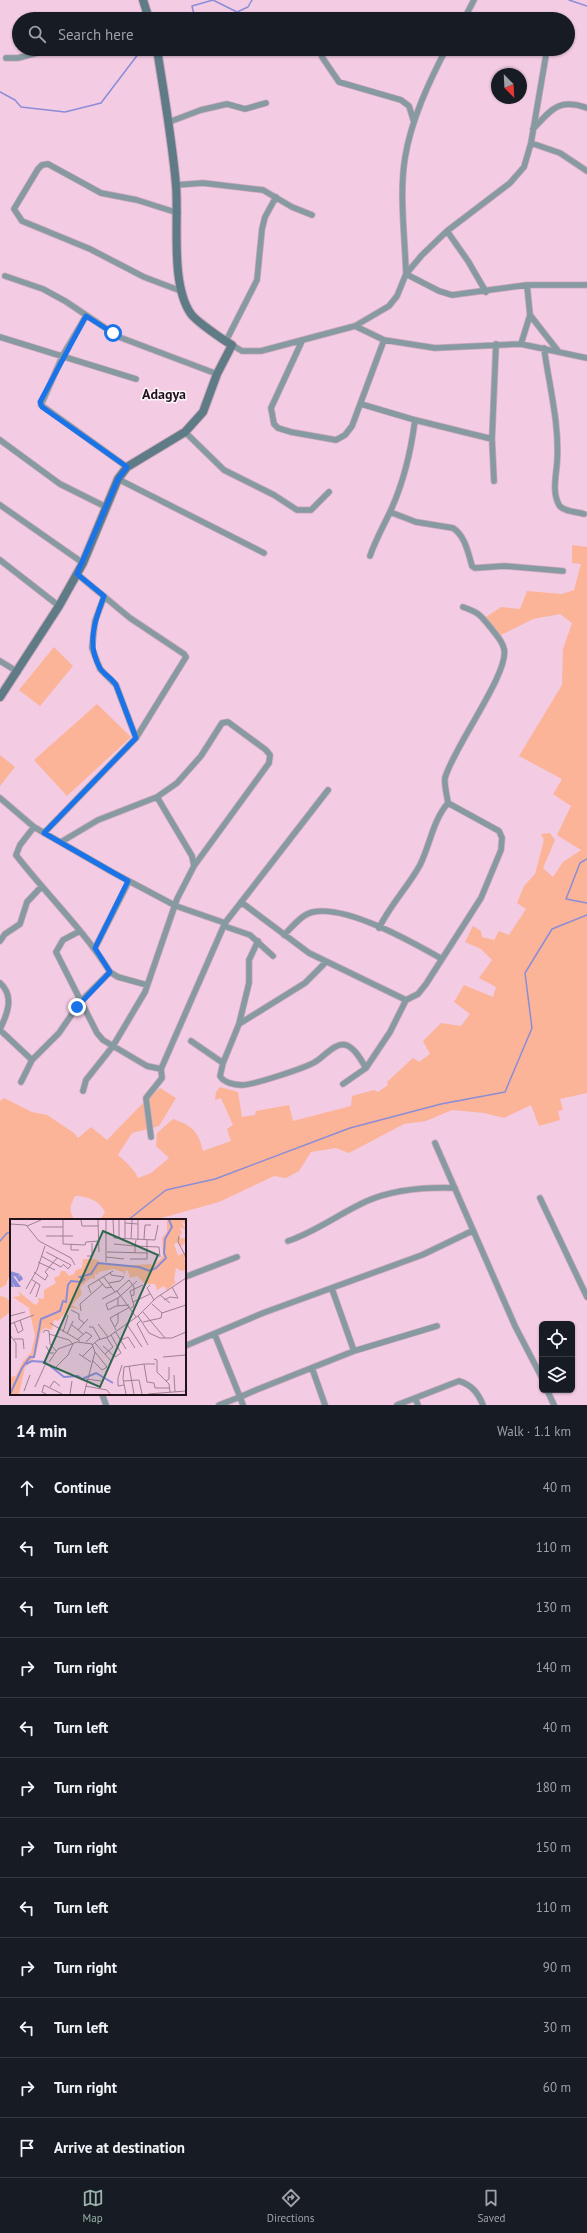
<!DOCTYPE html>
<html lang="en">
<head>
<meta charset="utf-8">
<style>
  body { margin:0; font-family:"PT Sans",sans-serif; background:#242831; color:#f1f3f6 }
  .controls { position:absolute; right:12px; bottom:12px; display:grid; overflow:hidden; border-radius:6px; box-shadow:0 1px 3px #0004 }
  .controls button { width:36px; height:36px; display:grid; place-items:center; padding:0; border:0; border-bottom:1px solid #363941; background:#171b24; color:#f1f3f6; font:20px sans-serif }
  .compass { position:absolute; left:491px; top:68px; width:36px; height:36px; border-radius:50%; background:#171b24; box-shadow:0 1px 3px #0004; rotate:156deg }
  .stop { position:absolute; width:12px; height:12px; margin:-9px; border:3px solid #1a73e8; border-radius:50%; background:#fff }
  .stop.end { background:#1a73e8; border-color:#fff; box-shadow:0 1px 4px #0008 }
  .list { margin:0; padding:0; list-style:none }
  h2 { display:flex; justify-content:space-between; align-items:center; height:52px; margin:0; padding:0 16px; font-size:17px }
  h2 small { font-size:13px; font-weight:400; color:#9ea1a6 }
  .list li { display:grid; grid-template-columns:26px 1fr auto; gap:12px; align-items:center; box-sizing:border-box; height:60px; padding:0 16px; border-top:1px solid #363941 }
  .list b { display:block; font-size:15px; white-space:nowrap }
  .list em { font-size:13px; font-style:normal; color:#9ea1a6 }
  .icon { flex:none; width:22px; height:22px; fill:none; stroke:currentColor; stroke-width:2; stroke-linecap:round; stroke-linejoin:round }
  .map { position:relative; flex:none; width:587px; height:1405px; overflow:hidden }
  .search { position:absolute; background:#171b24; box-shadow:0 1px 3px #0004; left:12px; right:12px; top:12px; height:44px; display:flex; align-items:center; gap:10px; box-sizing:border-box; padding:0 14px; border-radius:22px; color:#9ea1a6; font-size:15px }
  .sheet { height:772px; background:#171b24 }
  nav { display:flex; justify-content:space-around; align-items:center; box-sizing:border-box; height:56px; border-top:1px solid #363941; background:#171b24; font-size:11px; color:#9ea1a6 }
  nav a { display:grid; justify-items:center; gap:2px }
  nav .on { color:#9ab4ab }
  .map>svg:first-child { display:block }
</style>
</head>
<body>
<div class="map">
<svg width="587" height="1405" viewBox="0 0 587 1405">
  <rect width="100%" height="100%" fill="#f3cbe2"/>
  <path fill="#fbb498" d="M572 545 587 547V1093L560 1099 563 1110 558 1111 560 1120 539 1126 531 1105 504 1118 484 1113 452 1110 426 1121 404 1124 349 1153 336 1148 311 1152 299 1171 286 1178 274 1176 219 1202 154 1220H83L90 1218 100 1219 105 1213C101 1201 87 1196 75 1196 70 1206 68 1211 75 1220H11V1276L8 1278 6 1285 0 1288V1101L4 1098 32 1112 47 1115 74 1133 78 1138 91 1127 107 1140 143 1103 160 1088 176 1098 159 1126 132 1133 118 1155C125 1161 135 1170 138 1178L151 1173 169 1158 156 1146 157 1133 173 1119C192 1126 198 1130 203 1151L231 1141 227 1129 233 1125 221 1098 215 1100 216 1092 220 1087 238 1092 242 1117 255 1115 256 1111 289 1105 293 1121 351 1106 352 1096 374 1090 378 1092 388 1085 387 1082 413 1058 419 1062 430 1054 423 1041 441 1023 461 1026 470 1014 454 1002 464 985 493 997 496 987 479 978 492 960 481 949 465 942 473 926 481 931 482 937 494 940 499 931 509 935 526 909 517 903 524 886 535 874 544 840 541 834 550 833 555 840 543 868 553 877 563 862 581 850 557 835 571 806 553 794 562 779 519 756 562 685 563 649 572 623 560 614 533 619 501 635 494 629 486 617 501 607 520 609 527 591 562 594 574 590 581 564 572 563Z
    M54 647 73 666 40 706 19 690Z
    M97 704 131 737 67 796 34 760Z
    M0 755 15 767 0 786Z
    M0 1296 7 1298 11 1304V1311L0 1320Z"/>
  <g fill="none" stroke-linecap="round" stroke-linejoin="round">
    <path stroke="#8b8cd8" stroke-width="1.5" d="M569 0 587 6
      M195 19 192 6 213 0 237 12 248 7 252 0
      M0 92 15 100 21 107 65 112 101 103 142 49
      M587 859 580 863 566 899 587 903
      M128 1220 166 1190 215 1179 350 1128 441 1104 505 1092 532 1028 525 973 552 929 587 915
      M0 1241 7 1233H11"/>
    <g stroke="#cdaabe" stroke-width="7">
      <path id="street" d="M464 19 474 0
        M446 49C429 82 411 120 405 158 399 194 405 237 406 274L439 291 452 295 527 285H587
        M322 57 339 82 401 100 409 106 414 122
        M6 58H18L51 49
        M169 122 201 110 227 104 245 109 266 103
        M533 129C552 109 558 98 587 108
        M531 143 560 153 587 171
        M176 185 203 183 263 190 292 207 312 215
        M178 213 137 200 101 193 48 164 42 165 38 169 14 209 22 221 90 249 144 277 181 291
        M447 231 468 261 486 292
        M5 276 43 289 65 301 119 337 217 374
        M530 315 558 351
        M86 316 63 355 41 405 127 467
        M355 326 384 340 435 348 521 344 587 358
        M0 337 136 379
        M226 341 257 280 262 229 265 217 276 197
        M302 341 271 408 274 424 278 428 291 432 336 440 345 435 352 426 384 340
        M521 344 530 315 527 285
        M232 345 242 351H261L355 326 389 306 397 296 406 274 422 255 447 231 510 183 524 167 531 143 547 49
        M544 348C549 385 560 425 557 463 556 476 552 492 559 505 562 511 577 512 584 514
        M361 404 415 420 492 439
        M185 432 224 470 274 495 297 510H311L329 492
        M0 440 60 484 106 507
        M118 479 264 553
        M494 481 492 439 496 344
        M0 505 83 563
        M390 512 416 522 453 528C465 536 468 552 472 566L475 568 504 566 563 571
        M370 556C375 541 383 527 390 512 403 484 411 451 415 420
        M0 560 59 606
        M104 597 95 621 92 648 100 669 116 685 136 738
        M0 661 18 672
        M0 798 34 827 112 872 176 906 225 923 328 790
        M44 833 136 738 186 657 184 654 130 618 77 574
        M61 842 98 820 157 797 177 783 201 756 222 723 228 722 266 750 270 755 269 763 194 866
        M241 902 309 953 406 1000
        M224 926 250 935 273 956
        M379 928C390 905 408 887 420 865 430 845 433 820 448 803 447 795 444 785 445 778 453 748 510 672 504 649 502 640 496 635 491 628 480 615 480 613 463 607
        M80 931 63 940 56 952 97 1033 103 1040 147 1066 161 1069 225 923
        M284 935C292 927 302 914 313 912 347 905 412 942 442 959
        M0 941 5 934 20 924 27 902 42 886
        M95 948 129 881
        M326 962 305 983 239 1024 223 1063 220 1076C224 1083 235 1085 242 1085 253 1085 305 1068 315 1062 324 1057 335 1042 346 1045 355 1048 361 1060 366 1068
        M110 972 118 977 147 985
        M0 983C15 996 7 1015 0 1029
        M239 1024 249 983V960L258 941
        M0 1030 32 1060
        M191 1041 223 1063
        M21 1082 32 1060 59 1033 81 1001 110 972C83 929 47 895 16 855L20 845 34 827
        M343 1084 366 1068 390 1032 406 1000 418 994 426 984 481 898 501 850 502 838 499 831 448 803
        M83 1091 86 1080 113 1046 145 992 177 899 194 866 192 856 157 797
        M151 1137 146 1098 162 1078 161 1069
        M435 1143 515 1326 542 1378
        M540 1198 587 1297
        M288 1241C316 1232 340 1213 367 1201 395 1189 425 1187 455 1188
        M185 1277 237 1257
        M332 1289 354 1351
        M215 1335 240 1397 219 1405
        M185 1346 263 1313 422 1255 472 1231
        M312 1368 325 1405
        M547 1390 554 1405
        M102 1394 106 1405
        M415 1398 418 1405
        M243 1405 240 1397 256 1390 354 1351 437 1326
        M397 1405 459 1381C472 1385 478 1393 483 1405"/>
    </g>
    <g stroke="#cdaabe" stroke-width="10">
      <path id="secondary" d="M143 0 149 19
        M0 697 59 606 83 563 118 479 127 467 185 432 203 412 217 374 232 345C223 340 196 321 191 314 170 284 179 221 176 185 172 139 164 94 157 49"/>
    </g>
    <use href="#street" stroke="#879aa1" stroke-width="5.5"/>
    <use href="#secondary" stroke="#5f7c86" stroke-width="8"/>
  </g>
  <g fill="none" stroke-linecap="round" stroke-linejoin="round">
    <path stroke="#1a73e8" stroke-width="5" d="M77 1007 110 972 95 948 128 881 44 833 136 738 116 685C112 678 104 675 100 668 86 644 95 620 104 596L77 574 118 479 127 467 42 407 40 402 86 316 113 333"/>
  </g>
  <g text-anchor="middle" stroke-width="3" stroke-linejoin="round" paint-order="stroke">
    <g font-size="14" font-weight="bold" fill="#21131c" stroke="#fff6fb">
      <text x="164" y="399">Adagya</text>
    </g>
  </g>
  <g transform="translate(10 1219)">
    <rect width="176" height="176" fill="#f3cbe2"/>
    <path d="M157 1H176V6L171 2 176 11 170 8 172 14 169 18 176 20V22L171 28 168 23 164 25 168 37 173 34 176 38 173 40 176 41V51L171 52 166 49 164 61 166 63 157 71 154 67 147 71 145 65H135L127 57 120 59 118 52 116 51 114 57 113 53 103 50 89 53 87 56 85 54V60L81 59 70 68 72 75 62 86 70 90 60 89 48 102 44 101 42 111 35 109 31 113 25 138 15 148 9 175H0V158L6 157 13 142 21 134 25 117 19 89 3 78 10 77 8 72 25 86 29 83 28 79 34 80V71L46 64 44 59 49 57 51 52H55L59 57 64 55 66 51 72 49 73 40H86L93 45 108 47 141 45 142 48 153 37 152 19 157 13Z" fill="#fbb498"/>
    <path d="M0 52 10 55 8 58 11 56 13 60 9 63 6 58 4 57H3L11 68H5L2 63 4 68H0Z" fill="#8b8cd8"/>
    <path fill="none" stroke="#8b8cd8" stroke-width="2" d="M16 145 22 142 35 143 54 158 68 157 72 160 86 154 103 164M0 175 12 149 20 138H24L31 100 50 92 53 82 56 83 58 66 61 62 71 63 74 60 70 58 81 55 88 44 129 48 140 52 146 49 156 39 154 34 155 20 162 8 159 1"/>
    <path fill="none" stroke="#9f8193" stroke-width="1" d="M53 1V25L75 26 76 23 89 22M71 1 72 7H88M88 1 89 33M96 1V43M103 1 104 19 145 21 148 6M115 4 128 5M0 5 16 6 29 22 61 39 65 46M17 7 31 1M32 8H53M36 17H63M169 17 168 23 176 38M109 20V1M115 20V1M121 20 122 1M134 20 135 6H141M128 21V1M61 25V31H69M104 25 125 27 126 21M36 33 61 46 58 50 54 46M97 33 138 34M125 34V27L149 28 150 38M31 37 51 48 54 45M77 37H82V24M96 38 114 40M120 40H137V21M28 43 45 51M24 53 35 61 38 56 35 53 47 39M93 57 105 73M21 60 30 66 26 78M88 60 96 69 102 68M99 64 110 62 114 58 101 56 100 53M140 66 137 69 144 81M162 68 168 79M16 70 27 51 35 27M107 72 119 61 124 68V76L121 77M81 74 78 67 103 52M20 75 26 63M150 76 160 84M108 79 96 85 98 91 106 87 119 86M92 80 107 72 126 98M154 81 160 78 168 79M123 83 140 75M108 87V79L127 62M121 89 124 87 120 72 133 66M61 91 69 95V100L74 104M71 92 70 85 93 65M133 93 155 119M152 94 176 86M0 97 15 93M128 97 139 114 150 119H162L176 113M131 101 127 105 138 126M4 103 8 114 13 111 10 101M133 103 151 99 152 94 142 85M40 104 70 122M116 104 132 128M0 105 24 96M88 105 98 118M62 106 73 115M79 108H83L90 120M105 108 108 103V94M68 111 78 100M106 111 100 99 120 88M105 112 116 130M53 113 58 97 56 95M33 114 35 111 39 112 40 125 46 132M39 115 59 121 63 125 58 136 45 149M57 115 63 102M0 116 6 124V139M4 120H13L14 130M68 120 76 113 82 117 76 123M111 121 118 118 125 129M85 124 101 142M82 126 88 121 98 118 128 97 146 79 176 59M36 127 40 134H44M93 127 105 138 111 134 101 116M69 135 81 143M95 135 103 128 97 119M72 138 83 127M153 138 176 136M144 140 147 141V153L159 165 160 173M82 141 92 151 97 148 85 133M39 143 48 130 67 123 82 125 85 133 74 175M112 146 108 159V167L114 166M119 147 124 175M164 156 165 173M76 160 91 162M113 162 129 161 132 175M156 162 159 160V148M137 163 134 145H145M137 163 144 164 145 169H159M75 167 97 171 100 175M25 168 35 146M40 168 44 162 50 167M14 172 20 156M36 175 32 173 34 166 52 175M60 175 62 162M116 175 113 160 114 148 134 145M138 175 176 172"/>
    <path fill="#30684f" fill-opacity="0.15" stroke="#30684f" stroke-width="2" d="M93 12 148 36 90 168 34 144Z"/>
    <rect width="176" height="176" fill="none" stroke="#21131c" stroke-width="2"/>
  </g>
</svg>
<div class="controls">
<button><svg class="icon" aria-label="locate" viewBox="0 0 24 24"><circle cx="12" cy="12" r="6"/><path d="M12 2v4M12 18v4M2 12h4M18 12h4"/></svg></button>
<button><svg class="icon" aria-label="layers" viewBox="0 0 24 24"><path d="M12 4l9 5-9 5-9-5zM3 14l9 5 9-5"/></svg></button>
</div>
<svg class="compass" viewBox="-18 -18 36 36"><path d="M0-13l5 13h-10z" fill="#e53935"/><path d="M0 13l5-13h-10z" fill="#9ea1a6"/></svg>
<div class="stop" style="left:113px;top:333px"></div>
<div class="stop end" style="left:77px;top:1007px"></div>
<div class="search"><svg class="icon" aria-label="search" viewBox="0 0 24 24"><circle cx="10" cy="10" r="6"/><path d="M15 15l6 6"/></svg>Search here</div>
</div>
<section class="sheet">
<h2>14 min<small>Walk · 1.1 km</small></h2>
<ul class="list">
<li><svg class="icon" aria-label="ahead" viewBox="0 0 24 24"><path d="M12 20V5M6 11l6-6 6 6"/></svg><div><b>Continue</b></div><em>40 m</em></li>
<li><svg class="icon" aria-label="left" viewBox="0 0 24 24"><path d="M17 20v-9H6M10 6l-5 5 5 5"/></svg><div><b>Turn left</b></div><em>110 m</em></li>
<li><svg class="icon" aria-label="left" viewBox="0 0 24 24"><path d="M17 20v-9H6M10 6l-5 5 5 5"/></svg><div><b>Turn left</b></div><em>130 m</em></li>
<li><svg class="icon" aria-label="right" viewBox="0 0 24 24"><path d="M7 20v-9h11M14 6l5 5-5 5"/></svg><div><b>Turn right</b></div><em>140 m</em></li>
<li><svg class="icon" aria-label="left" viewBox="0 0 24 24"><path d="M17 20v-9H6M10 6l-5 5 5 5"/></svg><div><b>Turn left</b></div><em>40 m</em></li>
<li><svg class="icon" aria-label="right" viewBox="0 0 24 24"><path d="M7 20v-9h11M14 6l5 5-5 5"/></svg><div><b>Turn right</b></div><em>180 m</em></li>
<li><svg class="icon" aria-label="right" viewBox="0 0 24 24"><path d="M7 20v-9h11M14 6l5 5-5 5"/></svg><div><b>Turn right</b></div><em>150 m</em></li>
<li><svg class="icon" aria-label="left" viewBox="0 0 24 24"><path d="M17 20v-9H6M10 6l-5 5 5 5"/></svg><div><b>Turn left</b></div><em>110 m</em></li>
<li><svg class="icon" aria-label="right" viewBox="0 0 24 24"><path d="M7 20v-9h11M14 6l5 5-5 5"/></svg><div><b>Turn right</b></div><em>90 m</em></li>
<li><svg class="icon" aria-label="left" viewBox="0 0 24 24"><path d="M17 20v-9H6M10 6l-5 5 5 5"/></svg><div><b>Turn left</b></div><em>30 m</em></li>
<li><svg class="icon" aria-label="right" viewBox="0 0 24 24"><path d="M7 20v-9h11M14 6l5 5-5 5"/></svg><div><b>Turn right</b></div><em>60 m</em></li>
<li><svg class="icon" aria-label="arrive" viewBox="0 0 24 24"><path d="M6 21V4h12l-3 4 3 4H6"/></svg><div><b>Arrive at destination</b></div></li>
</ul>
</section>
<nav>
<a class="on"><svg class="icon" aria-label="map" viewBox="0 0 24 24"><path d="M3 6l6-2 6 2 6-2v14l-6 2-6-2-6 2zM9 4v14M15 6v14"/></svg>Map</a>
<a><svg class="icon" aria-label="directions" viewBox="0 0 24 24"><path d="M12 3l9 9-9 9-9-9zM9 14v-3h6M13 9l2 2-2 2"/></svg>Directions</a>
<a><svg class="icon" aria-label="saved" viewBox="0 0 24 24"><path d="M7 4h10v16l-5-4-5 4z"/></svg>Saved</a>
</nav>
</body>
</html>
